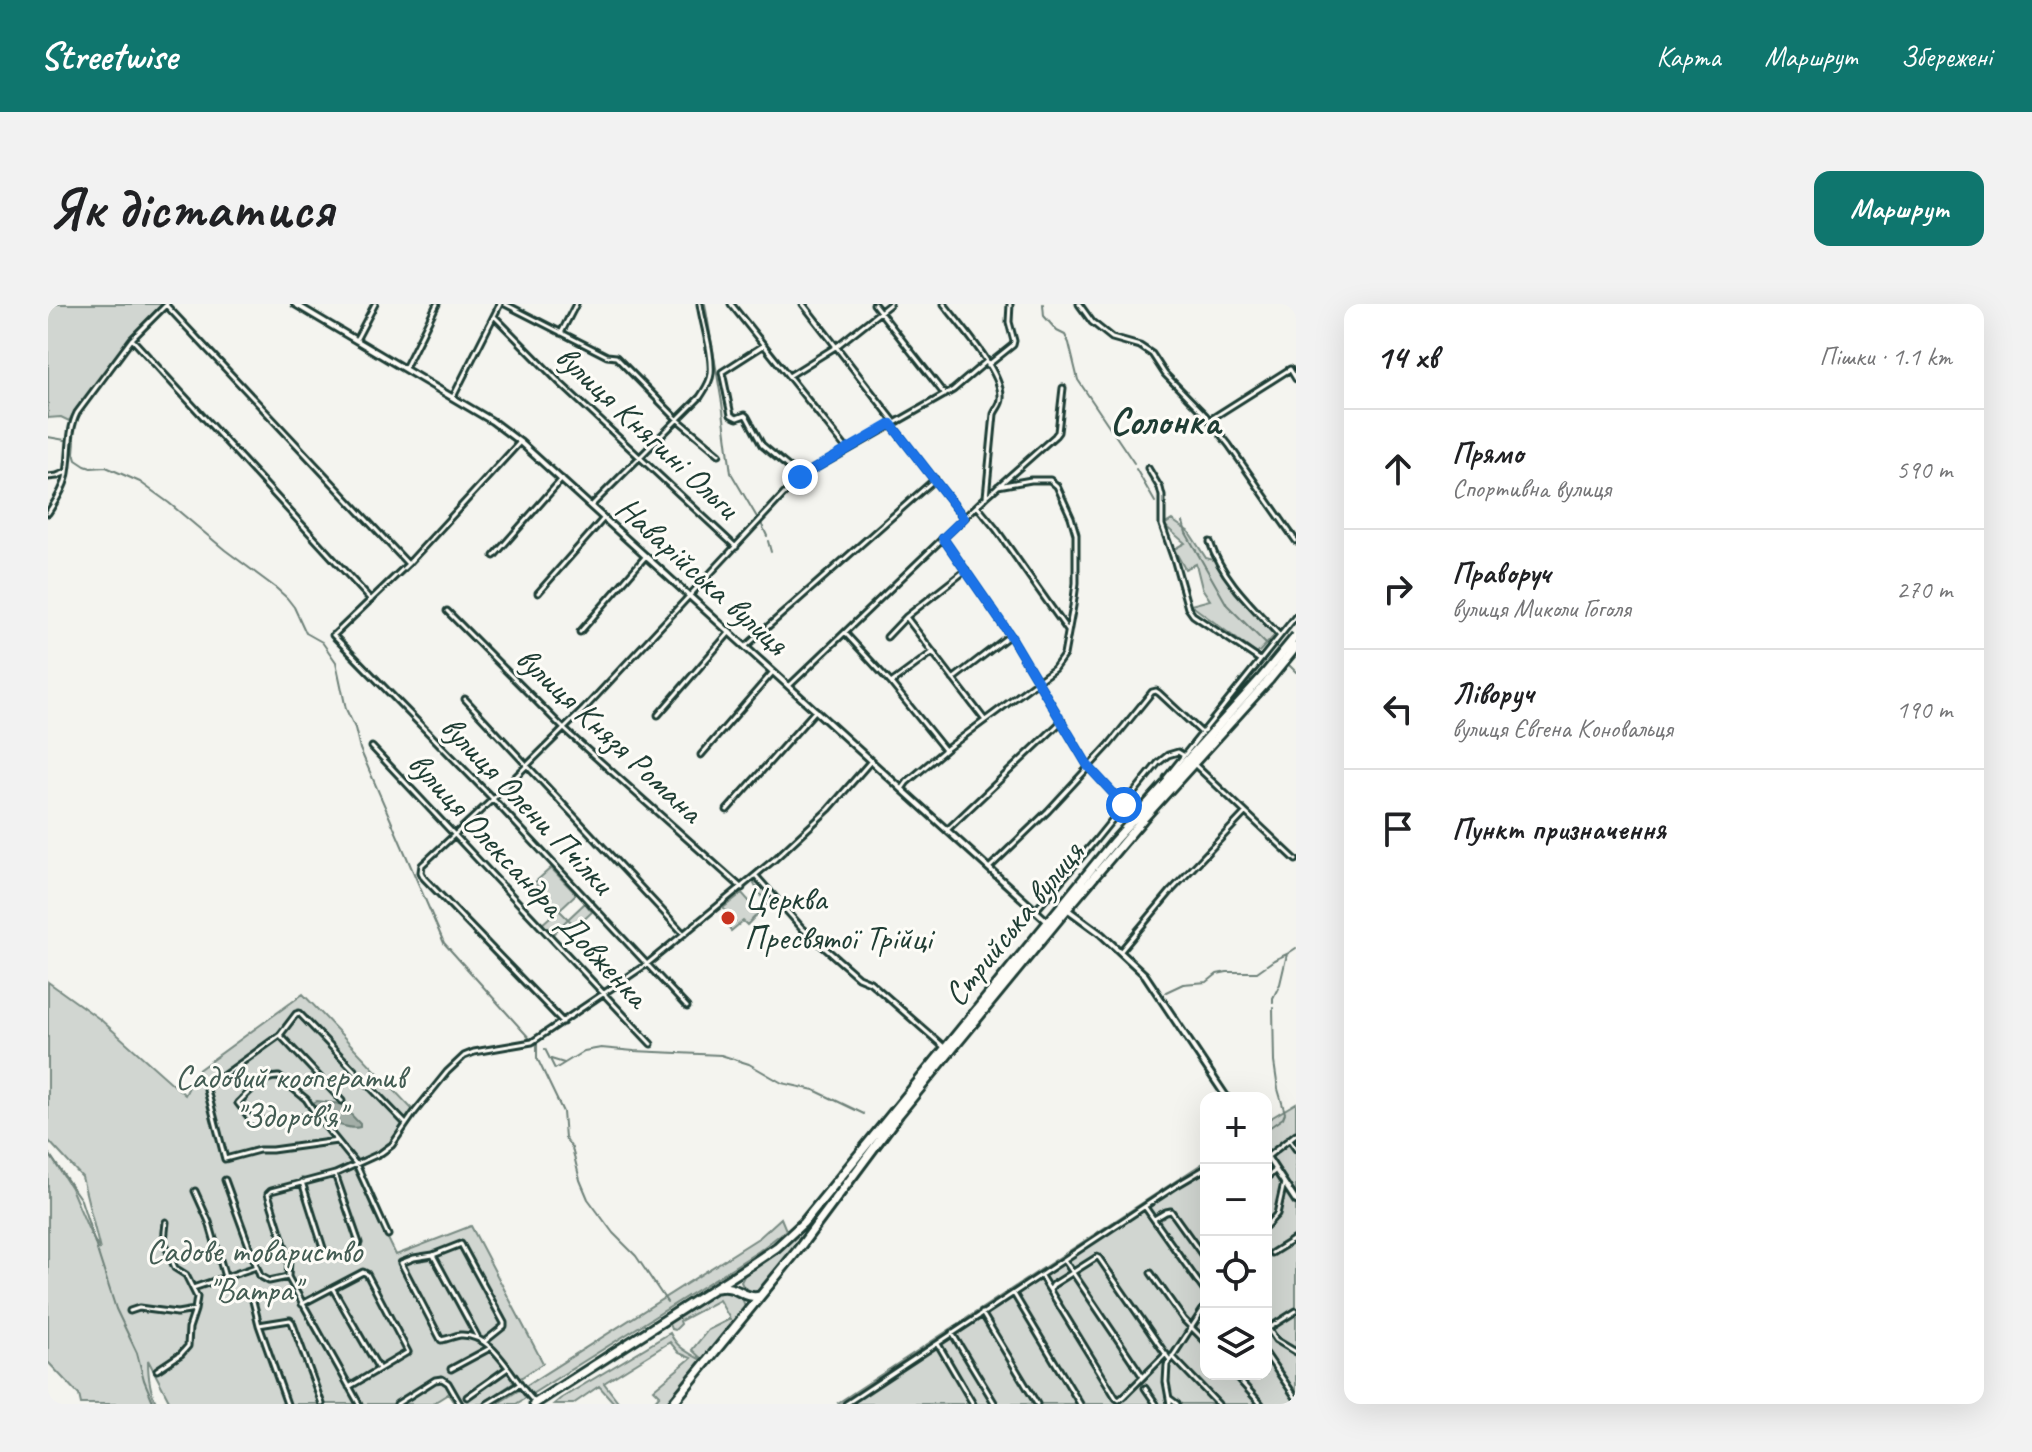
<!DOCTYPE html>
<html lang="uk">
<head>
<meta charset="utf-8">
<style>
  body { margin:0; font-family:Caveat,sans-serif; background:#f2f2f2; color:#202124 }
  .controls { position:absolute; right:24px; bottom:24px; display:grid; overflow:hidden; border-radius:16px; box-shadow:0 8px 32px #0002 }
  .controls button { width:72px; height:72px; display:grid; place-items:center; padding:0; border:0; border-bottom:2px solid #e0e0e0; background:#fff; color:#202124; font:40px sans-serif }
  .stop { position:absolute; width:24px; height:24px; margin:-18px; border:6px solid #1a73e8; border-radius:50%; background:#fff }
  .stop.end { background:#1a73e8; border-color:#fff; box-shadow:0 2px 8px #0008 }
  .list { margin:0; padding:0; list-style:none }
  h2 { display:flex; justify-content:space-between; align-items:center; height:104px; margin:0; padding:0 32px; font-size:34px }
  h2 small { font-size:26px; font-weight:400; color:#757577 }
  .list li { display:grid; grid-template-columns:52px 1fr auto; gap:24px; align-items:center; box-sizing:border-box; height:120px; padding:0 32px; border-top:2px solid #e0e0e0 }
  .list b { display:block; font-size:30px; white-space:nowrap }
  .list p { margin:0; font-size:26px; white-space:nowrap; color:#757577 }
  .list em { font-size:26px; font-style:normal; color:#757577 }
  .icon { flex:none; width:44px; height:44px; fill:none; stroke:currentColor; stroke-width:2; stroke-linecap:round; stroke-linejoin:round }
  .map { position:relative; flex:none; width:1248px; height:1100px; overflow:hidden; border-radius:16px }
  header { display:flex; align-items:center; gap:48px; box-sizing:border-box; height:112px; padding:0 40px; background:#0f766e; color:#fff }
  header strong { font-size:38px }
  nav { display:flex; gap:44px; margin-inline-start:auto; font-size:28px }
  .intro { display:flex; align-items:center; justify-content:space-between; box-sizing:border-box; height:192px; padding:0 48px }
  h1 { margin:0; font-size:56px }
  .button { padding:20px 36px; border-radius:16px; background:#0f766e; color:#fff; font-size:28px; font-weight:700 }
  main { display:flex; gap:48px; padding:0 48px }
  aside { flex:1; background:#fff; border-radius:16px; box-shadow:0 8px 32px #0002 }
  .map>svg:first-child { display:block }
</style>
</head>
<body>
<header>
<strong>Streetwise</strong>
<nav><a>Карта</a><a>Маршрут</a><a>Збережені</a></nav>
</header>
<div class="intro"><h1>Як дістатися</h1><a class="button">Маршрут</a></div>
<main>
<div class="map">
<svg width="1248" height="1100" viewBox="0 0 1248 1100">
  <rect width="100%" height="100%" fill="#f4f4ef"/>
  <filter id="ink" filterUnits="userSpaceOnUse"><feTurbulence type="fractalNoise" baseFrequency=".0125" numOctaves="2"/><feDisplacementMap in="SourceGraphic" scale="16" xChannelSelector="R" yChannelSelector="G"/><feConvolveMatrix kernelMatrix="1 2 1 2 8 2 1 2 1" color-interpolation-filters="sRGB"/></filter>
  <g filter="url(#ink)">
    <path fill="#d1d6d1" stroke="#788a82" stroke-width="2" d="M0 0H114L84 32 28 105 21 117 13 113 0 114Z
      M1124 216 1141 228 1158 254 1166 256 1187 289 1227 331 1209 350 1143 301 1162 296 1154 284 1148 260 1137 265 1126 245 1137 239 1116 221Z
      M503 564 528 590 511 606 520 615 537 599 544 608 528 623 520 615 503 632 493 621 511 605 486 579Z
      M710 577 722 591 723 596 699 621 695 617 683 627 680 623 687 618 675 604 694 589 709 606 717 598 706 580Z
      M0 678 53 716 137 791 149 767 255 690 365 806 342 838 329 848 303 859 348 951 423 922 495 1059 434 1100H407L400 1090 384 1100H123L100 1056C100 1070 102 1088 109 1100H33L31 1091 0 1058V848L23 884 43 931 52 946 34 873 0 836Z
      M941 693 712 988 709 990 698 988 693 978 698 968 722 954 754 926Z
      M1248 799V1100H791L790 1099 1158 857V1070H1218V817Z
      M733 914 738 926 711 947 468 1100H449L712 933Z
      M673 986 687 987C694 994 698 998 696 1008L656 1057 644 1046 660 1026 682 1015 671 996 632 1017 633 1020 627 1026 623 1025 621 1020 624 1016Z
      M622 1029C629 1044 640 1048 653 1056L617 1100H604L612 1091 606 1085 643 1054 631 1049 622 1038 556 1079 572 1100H567L551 1082 525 1100H506L512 1095Z"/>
    <path fill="#a3aea7" stroke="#6e8179" stroke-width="2" d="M269 797 293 800 312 820V823C304 825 299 823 291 821 276 818 271 813 265 799Z"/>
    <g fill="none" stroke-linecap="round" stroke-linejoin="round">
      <path stroke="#6e8179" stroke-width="2" d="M657 0 674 99 683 169 710 215
        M995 0 996 12 1009 27 1017 31 1021 39 1030 76 1086 159
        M0 133 17 136
        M25 136 27 137 26 149 28 156 37 162 43 164 58 163 92 178 121 199 177 246 228 284 239 294 246 303 258 329 274 338 288 358 298 405 307 424 312 445 396 639 483 736
        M1088 165 1107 198
        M1135 218 1138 229 1179 301 1219 341
        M713 219 719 232
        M720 237 723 248
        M1238 358 1248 368
        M1118 688 1135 680 1159 678 1169 670 1179 668H1209L1226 656 1239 650
        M1225 699V694L1232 680 1239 650 1248 644
        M485 739 489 741V754L515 808 517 834 524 844 532 876 540 895 565 929 588 952 619 998
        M497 745 507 765 536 747 553 744 586 747 673 751 701 760 734 779 766 786 816 810
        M503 755 516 759
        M1218 826 1235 814 1237 809 1230 785 1226 758 1225 704
        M0 848 33 896 68 1005 89 1049 96 1076 106 1100"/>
      <g stroke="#1f3d34" stroke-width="9">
        <path id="minor" d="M457 0 559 52 568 53 629 115 671 150
          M683 0 798 144
          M755 0 846 117
          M826 0 897 91
          M896 0C912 21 953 67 953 92 954 100 949 103 946 110L938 193
          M1031 0 1044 18 1064 34 1092 42 1104 50 1117 70 1158 112 1181 141 1248 237
          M118 1 360 260
          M446 12 512 79 688 243
          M513 29 528 0
          M84 35 323 296
          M308 36 327 0
          M716 41 674 68 683 111 689 114 697 111 699 113 714 141 751 172
          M940 61 965 41 966 37 961 18 962 0
          M357 64 389 0
          M741 72 789 42 842 0
          M405 93 452 0
          M1163 115 1242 65 1248 75
          M843 120 916 214
          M1100 164 1112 184 1114 192V221L1127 258 1140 304 1145 311 1212 356
          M0 173 9 172 19 168
          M543 202 652 93C657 85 662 79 663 70 665 49 655 21 652 0
          M929 202 948 225 1020 327
          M0 209C7 198 15 187 18 174 23 153 19 129 29 109L84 35 119 0
          M895 234 962 331 1040 462 1076 501
          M1162 238C1174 275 1205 303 1231 331
          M446 252 514 175
          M490 289 556 214
          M399 307 516 425 694 584
          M858 313 936 415
          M532 328 598 252
          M798 330 843 379 897 446
          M285 331 445 495 639 703
          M286 331 360 260 472 138
          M839 333 858 313 918 266
          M698 342 887 175
          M905 375 962 331
          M843 379 885 348
          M741 382 938 193 1007 132 1010 128 1015 84
          M417 395 636 630
          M610 411 682 328
          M324 443 603 740
          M653 451 724 369
          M1146 460 1248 556
          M1118 474 1248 312
          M854 485 859 478 897 446 1006 365 1016 351 1025 302 1028 279V230L1023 213 1009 182 1002 176H983L950 182
          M679 506 768 406
          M899 526 1014 417
          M941 564 1000 507 1061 441 1104 388 1108 387 1111 389 1154 429
          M708 572 754 624 810 673 822 678 897 744
          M988 606 1047 537 1110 459 1120 451 1130 448 1135 451
          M1072 648 1123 587 1197 509
          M515 718 376 574 373 568 374 561 445 495 536 405 752 173 905 86 939 57
          M232 731 294 797
          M269 812 208 818 204 817 190 799C201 788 214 772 231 773L258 795 269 812 308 860 340 931
          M1241 835 1248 845
          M289 837 224 846H211L177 855 159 786 161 782 232 731 248 710 251 709 358 820
          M1219 853 1248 830
          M287 870 311 939
          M1218 874 1228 866
          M177 876 212 972 221 977 240 973
          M254 878 275 944
          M147 887 161 918 177 973
          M1097 903 1158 989
          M1106 915 1118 908 1123 907 1158 956
          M1218 922 1229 910 1236 879
          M1224 949 1248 934
          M385 951 429 1032
          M1017 957 1095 1073
          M1103 969 1136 1016 1158 1038
          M993 972 1068 1094 1071 1096 1076 1092 1118 1050
          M145 984 208 963
          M285 985 331 1065
          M1002 986 1005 981 1049 953 1051 954 1121 1055
          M966 990 1032 1100
          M204 993 211 1021 239 1100
          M254 1000 315 968 319 970 360 1048 301 1083
          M82 1007 91 1004 129 1009 147 1006
          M934 1009 989 1100
          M211 1021 242 1016 244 1018 274 1100
          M1220 1024 1228 1036 1248 1048
          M1218 1026 1248 1007
          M904 1029 947 1100
          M436 1038 456 1022V1019L413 940 385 951 366 954 353 959 393 1036C400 1035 406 1032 412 1031 448 1029 465 1079 488 1099
          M890 1040 925 1100
          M1218 1050 1248 1094
          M1124 1052 1170 1100
          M403 1065 442 1044
          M109 1066 133 1050 140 1042 141 1024 147 1006 149 993 138 971 127 964 116 937 118 918
          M1186 1070 1213 1100
          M1097 1084 1108 1100
          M419 1093 460 1064
          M1121 1094 1129 1100
          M311 1100 240 973 241 956 220 890 223 887 287 870 333 849 344 841 366 809 399 768 416 752 426 748 484 738 599 660 727 555 781 505 822 458
          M349 1100 387 1076 394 1075 400 1079 412 1100
          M439 1100 472 1080
          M798 1100 1129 881 1158 864
          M1122 1100 1118 1078 1119 1061 1158 1001"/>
      </g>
      <g stroke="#1f3d34" stroke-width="10">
        <path id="tertiary" d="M247 0 444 117 472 138 1000 618
          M1019 605 1053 630 1097 671 1179 794
          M1218 851 1248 897"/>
      </g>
      <g stroke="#1f3d34" stroke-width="13">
        <path id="trunk" d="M669 984C690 980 695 996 712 992
          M486 1100 704 960 729 943 755 919 1066 537 1215 372
          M624 1100 749 947 851 810 1019 605 1095 515 1221 376"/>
      </g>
      <use href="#minor" stroke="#fdfcf7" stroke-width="3"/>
      <use href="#tertiary" stroke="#fdfcf7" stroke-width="4"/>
      <use href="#trunk" stroke="#fdfcf7" stroke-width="7"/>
      <g stroke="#1f3d34" stroke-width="13" stroke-linecap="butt">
        <path id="trunk-bridge" d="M1215 372 1248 332
          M1221 376 1248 343"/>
      </g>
      <use href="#trunk-bridge" stroke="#fdfcf7" stroke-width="7"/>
    </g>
  </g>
  <g fill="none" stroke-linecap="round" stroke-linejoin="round" filter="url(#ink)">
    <path stroke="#1a73e8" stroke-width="10" d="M752 173 843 120 916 214 895 234 962 331 1040 462 1076 501"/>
  </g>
  <circle fill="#c8321e" stroke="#fdfcf7" stroke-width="3" cx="680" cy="614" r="8"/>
  <g text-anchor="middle" stroke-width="6" stroke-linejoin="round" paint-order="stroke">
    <g font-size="34" fill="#1f3d34" stroke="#fdfcf7">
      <text transform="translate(600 127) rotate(43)" y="12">вулиця Княгині Ольги</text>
      <text transform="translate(655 271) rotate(42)" y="12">Наварійська вулиця</text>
      <text transform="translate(562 430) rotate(43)" y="12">вулиця Князя Романа</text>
      <text transform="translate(480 500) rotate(46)" y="12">вулиця Олени Пчілки</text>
      <text transform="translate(481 575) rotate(47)" y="12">вулиця Олександра Довженка</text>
      <text transform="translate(965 619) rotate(-51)" y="12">Стрийська вулиця</text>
    </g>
    <g font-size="34" fill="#1f3d34" stroke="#fdfcf7" text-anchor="start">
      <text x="696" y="606">Церква<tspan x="696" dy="39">Пресвятої Трійці</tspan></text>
    </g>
    <g font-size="34" fill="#435c53" stroke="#fdfcf7">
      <text x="242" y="784">Садовий кооператив<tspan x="242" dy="39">"Здоров’я"</tspan></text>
      <text x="206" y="958">Садове товариство<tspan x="206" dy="39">"Ватра"</tspan></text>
    </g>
    <g font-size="38" font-weight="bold" fill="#1f3d34" stroke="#fdfcf7">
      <text x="1117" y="130">Солонка</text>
    </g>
  </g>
</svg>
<div class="controls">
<button>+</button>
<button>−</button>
<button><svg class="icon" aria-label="locate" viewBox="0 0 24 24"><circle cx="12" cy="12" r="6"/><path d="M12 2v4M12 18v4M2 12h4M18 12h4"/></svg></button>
<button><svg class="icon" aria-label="layers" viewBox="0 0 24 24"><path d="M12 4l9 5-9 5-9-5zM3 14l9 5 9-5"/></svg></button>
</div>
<div class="stop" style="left:1076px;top:501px"></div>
<div class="stop end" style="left:752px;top:173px"></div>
</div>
<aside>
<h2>14 хв<small>Пішки · 1.1 km</small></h2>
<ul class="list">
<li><svg class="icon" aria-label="ahead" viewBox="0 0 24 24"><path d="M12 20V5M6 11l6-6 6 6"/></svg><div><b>Прямо</b><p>Спортивна вулиця</p></div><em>590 m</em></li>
<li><svg class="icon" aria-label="right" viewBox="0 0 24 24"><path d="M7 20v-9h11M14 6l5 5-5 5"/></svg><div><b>Праворуч</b><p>вулиця Миколи Гоголя</p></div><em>270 m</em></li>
<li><svg class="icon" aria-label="left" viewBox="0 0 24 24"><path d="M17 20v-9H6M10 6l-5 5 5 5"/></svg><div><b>Ліворуч</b><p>вулиця Євгена Коновальця</p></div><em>190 m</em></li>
<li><svg class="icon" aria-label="arrive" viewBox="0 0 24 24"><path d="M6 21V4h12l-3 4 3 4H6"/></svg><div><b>Пункт призначення</b></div></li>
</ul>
</aside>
</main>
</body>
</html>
